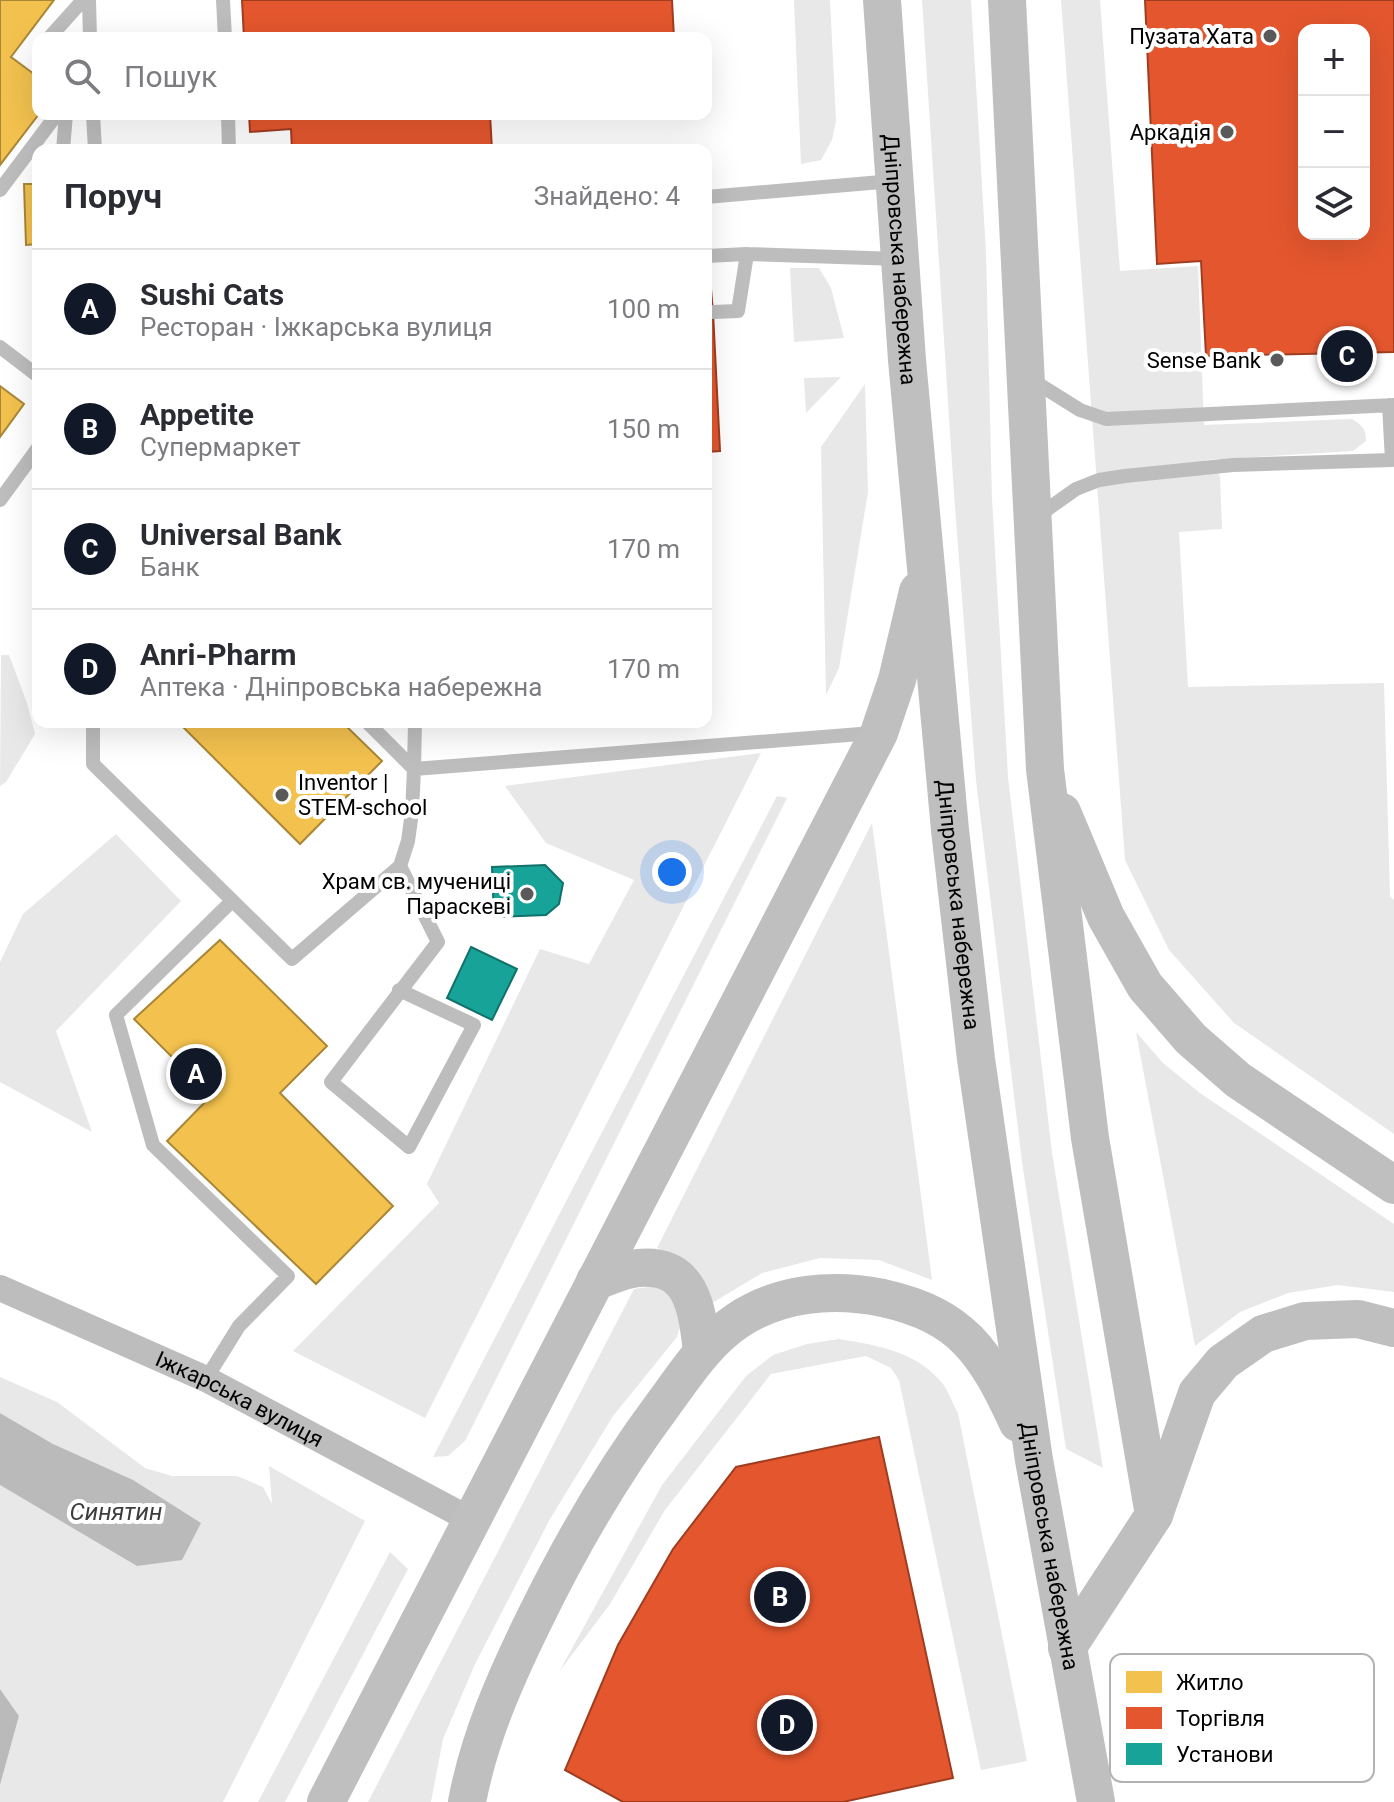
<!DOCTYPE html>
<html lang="uk">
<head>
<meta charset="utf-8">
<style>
  body { margin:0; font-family:Roboto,sans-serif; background:#f2f2f3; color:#2b2b33 }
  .controls { position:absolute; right:24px; top:24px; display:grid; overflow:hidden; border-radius:16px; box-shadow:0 8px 32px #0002 }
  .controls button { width:72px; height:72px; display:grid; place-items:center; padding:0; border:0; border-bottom:2px solid #e1e1e2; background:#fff; color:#2b2b33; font:40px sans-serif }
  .you { position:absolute; left:672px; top:872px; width:28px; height:28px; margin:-20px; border:6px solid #fff; border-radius:50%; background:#1a73e8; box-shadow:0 0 0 12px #1a73e833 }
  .badge { display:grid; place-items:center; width:52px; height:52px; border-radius:50%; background:#111827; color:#fff; font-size:26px; font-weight:700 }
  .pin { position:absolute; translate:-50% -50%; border:4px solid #fff; box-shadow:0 2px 8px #0006 }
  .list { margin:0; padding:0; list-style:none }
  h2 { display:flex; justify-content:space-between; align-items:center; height:104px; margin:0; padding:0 32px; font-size:34px }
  h2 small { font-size:26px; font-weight:400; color:#7c7c81 }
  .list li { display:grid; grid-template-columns:52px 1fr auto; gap:24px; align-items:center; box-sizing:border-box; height:120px; padding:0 32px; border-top:2px solid #e1e1e2 }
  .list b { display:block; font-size:30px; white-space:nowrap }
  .list p { margin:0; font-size:26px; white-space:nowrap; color:#7c7c81 }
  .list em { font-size:26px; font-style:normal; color:#7c7c81 }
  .icon { flex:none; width:44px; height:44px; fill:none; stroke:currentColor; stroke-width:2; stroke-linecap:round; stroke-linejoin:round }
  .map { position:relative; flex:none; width:1394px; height:1802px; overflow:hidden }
  .search { position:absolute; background:#fff; box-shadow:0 8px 32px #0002; left:32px; top:32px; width:680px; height:88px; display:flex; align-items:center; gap:20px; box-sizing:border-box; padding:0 28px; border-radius:16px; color:#7c7c81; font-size:30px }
  .panel { position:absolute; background:#fff; box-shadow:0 8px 32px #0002; left:32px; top:144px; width:680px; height:584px; border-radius:16px }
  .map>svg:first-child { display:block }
</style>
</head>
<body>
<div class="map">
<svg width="1394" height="1802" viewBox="0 0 1394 1802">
  <rect width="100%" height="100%" fill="#fff"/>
  <path fill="#e8e8e8" d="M794 0H830L836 121 832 140 821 160 801 164Z
    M922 0H971L986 253 992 499 1008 777 1052 1153 1103 1468 1066 1449 1022 1162 976 780 954 494Z
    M1061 0H1100L1120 271 1198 266 1204 425 1352 419C1362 425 1366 429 1366 441L1353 451 1206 460 1220 476 1222 529 1179 532 1188 687 1384 683 1390 896 1394 900V1134L1234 1023 1169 950 1125 860Z
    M790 268H819L831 288 844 338 794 342Z
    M841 377 806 413 804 378Z
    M865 384 868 492 839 668 826 695 821 447Z
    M1 655H9L27 703 35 734 6 782 0 786Z
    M761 753 425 1418 293 1351 439 1203 427 1184 540 949 589 964 634 880 546 843 505 786Z
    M777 796 787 798 465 1441 448 1456 433 1457Z
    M872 823 932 1280 879 1260 820 1258 762 1273 712 1303 676 1256 657 1248Z
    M116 834 181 901 56 1031 92 1132 0 1082V962L23 914Z
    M1136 1032 1163 1063 1200 1093 1394 1224V1292L1338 1285 1288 1293 1240 1312 1195 1346Z
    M656 1286 676 1296 683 1317 677 1337 613 1416 550 1519 475 1664 443 1739 431 1802H368L634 1289Z
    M839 1339C877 1345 918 1352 943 1384 949 1393 953 1404 958 1413L1027 1761 981 1770 899 1380 891 1368 866 1356 771 1374 665 1510 610 1604 559 1672 662 1485 746 1376 773 1355 807 1344Z
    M0 1377 57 1402 145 1468 172 1476H237L263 1487 272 1504 269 1466 365 1521 223 1802H0V1785L19 1716 0 1689V1485L138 1566 53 1444 0 1413Z
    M390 1552 408 1569 285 1802H258Z"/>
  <path fill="#bababa" d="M0 1413 53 1444 133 1480 201 1523 182 1560 137 1566 0 1485Z
    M0 1689 19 1716 0 1785Z"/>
  <path fill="#f2c14e" stroke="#a98737" stroke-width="2" d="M0 0H54L11 57 38 77 39 114 0 165Z
    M24 184H38V244L26 245Z
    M0 386 24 404 0 437Z
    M178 722H342L382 761 300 844Z
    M220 940 327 1046 280 1093 393 1206 316 1284 167 1141 211 1096 134 1019Z"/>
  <path fill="#e4572e" stroke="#a03d20" stroke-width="2" fill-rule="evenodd" d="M242 0H672L674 38H244Z
    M1145 0H1394V352L1206 356 1201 261 1157 264ZM1304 30H1364V234H1304Z
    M249 114H490L492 150H292L291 129 250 132Z
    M706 266H709L713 312 720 451 706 452Z
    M879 1437 953 1778 843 1802H623L565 1770 618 1645 673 1549 736 1467Z"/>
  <path fill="#17a398" stroke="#10726a" stroke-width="2" d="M545 865 563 883 559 904 546 915 494 917 492 867Z
    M471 947 517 969 492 1020 447 998Z"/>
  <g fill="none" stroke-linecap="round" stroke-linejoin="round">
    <path stroke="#bdbdbd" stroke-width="14" d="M89 0 90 38
      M223 0 225 38
      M49 38 83 0
      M93 114 95 150
      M228 114 229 150
      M63 150 66 114
      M0 190 57 114
      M706 197 893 181
      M706 256 747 254 899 259
      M713 312 738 311 747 254
      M0 347 38 376
      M1032 380 1080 410 1106 419 1394 405
      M0 500 38 448
      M1035 518 1076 489 1099 480 1125 476 1233 465 1392 460 1389 405
      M93 722V764L292 959 400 866 408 841 412 812 414 769 367 722
      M415 722 414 769 873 733
      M399 990 474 1025 409 1147 331 1082 438 942 400 866
      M206 1379 239 1326 288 1276 153 1145 116 1015 232 901"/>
    <path stroke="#bdbdbd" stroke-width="26" id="s1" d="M0 1288 206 1379 473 1521"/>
    <g stroke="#bfbfbf" stroke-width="38">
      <path id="s2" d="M882 0 907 360 950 830 976 1059 1034 1460 1096 1802"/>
      <path d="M1007 0 1045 769 1090 1138 1154 1515"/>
      <path d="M1062 812 1106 917 1145 986 1191 1039 1238 1080 1394 1185"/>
      <path d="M595 1281C608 1277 624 1269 638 1268 693 1263 697 1310 702 1351"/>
      <path d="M1067 1648 1154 1515 1197 1393 1223 1362 1263 1334 1305 1321 1358 1319 1394 1328"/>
      <path d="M326 1802 879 733 897 680 918 591"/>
      <path d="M467 1802C479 1738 505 1679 534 1620 571 1544 614 1470 665 1402 686 1373 707 1341 737 1321 780 1292 833 1288 883 1298 963 1316 985 1352 1018 1423"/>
    </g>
  </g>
  <g fill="#595959" stroke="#fff" stroke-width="3">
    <circle cx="1270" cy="36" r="8"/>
    <circle cx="1227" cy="132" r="8"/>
    <circle cx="1277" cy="360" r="8"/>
    <circle cx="282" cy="795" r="8"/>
    <circle cx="527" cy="894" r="8"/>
  </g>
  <g text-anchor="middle" stroke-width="8" stroke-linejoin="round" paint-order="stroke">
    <g font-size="22" fill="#000" stroke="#fff" text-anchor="end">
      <text x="1254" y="44">Пузата Хата</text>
      <text x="1211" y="140">Аркадія</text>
      <text x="1261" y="368">Sense Bank</text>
      <text x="298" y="790" text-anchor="start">Inventor |<tspan x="298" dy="25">STEM-school</tspan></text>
      <text x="511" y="889">Храм св. мучениці<tspan x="511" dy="25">Параскеві</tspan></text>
    </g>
    <g font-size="22" fill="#000" stroke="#fff">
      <text dy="8" stroke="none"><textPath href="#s2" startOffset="260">Дніпровська набережна</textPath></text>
      <text dy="8" stroke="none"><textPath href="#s2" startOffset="908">Дніпровська набережна</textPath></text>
      <text dy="8" stroke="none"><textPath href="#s1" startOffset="264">Іжкарська вулиця</textPath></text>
      <text dy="8" stroke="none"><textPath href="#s2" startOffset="1556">Дніпровська набережна</textPath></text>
    </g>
    <g font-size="24" font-style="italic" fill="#3d3d3d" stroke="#fff">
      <text x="116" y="1520">Синятин</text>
    </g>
  </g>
  <rect x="1110" y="1654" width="264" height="128" rx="12" fill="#fff" stroke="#b2b2b2" stroke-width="2"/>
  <rect x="1126" y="1671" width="36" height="22" fill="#f2c14e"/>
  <rect x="1126" y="1707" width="36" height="22" fill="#e4572e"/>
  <rect x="1126" y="1743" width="36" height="22" fill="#17a398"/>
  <g font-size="22" fill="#000">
    <text x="1176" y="1690">Житло</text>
    <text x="1176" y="1726">Торгівля</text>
    <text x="1176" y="1762">Установи</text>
  </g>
</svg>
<div class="controls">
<button>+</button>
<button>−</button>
<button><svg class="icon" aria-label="layers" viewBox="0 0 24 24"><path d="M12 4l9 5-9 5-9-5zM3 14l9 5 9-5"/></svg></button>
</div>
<div class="you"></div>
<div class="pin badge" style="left:196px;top:1074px">A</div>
<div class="pin badge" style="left:780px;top:1597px">B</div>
<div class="pin badge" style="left:1347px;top:356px">C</div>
<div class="pin badge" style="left:787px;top:1725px">D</div>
<div class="search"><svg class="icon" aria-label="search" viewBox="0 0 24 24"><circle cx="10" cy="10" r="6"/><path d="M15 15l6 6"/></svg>Пошук</div>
<section class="panel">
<h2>Поруч<small>Знайдено: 4</small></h2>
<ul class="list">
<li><span class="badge">A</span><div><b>Sushi Cats</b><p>Ресторан · Іжкарська вулиця</p></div><em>100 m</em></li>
<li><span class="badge">B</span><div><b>Appetite</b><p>Супермаркет</p></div><em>150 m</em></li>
<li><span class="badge">C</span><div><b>Universal Bank</b><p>Банк</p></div><em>170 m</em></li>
<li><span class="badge">D</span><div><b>Anri-Pharm</b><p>Аптека · Дніпровська набережна</p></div><em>170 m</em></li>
</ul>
</section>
</div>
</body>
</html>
